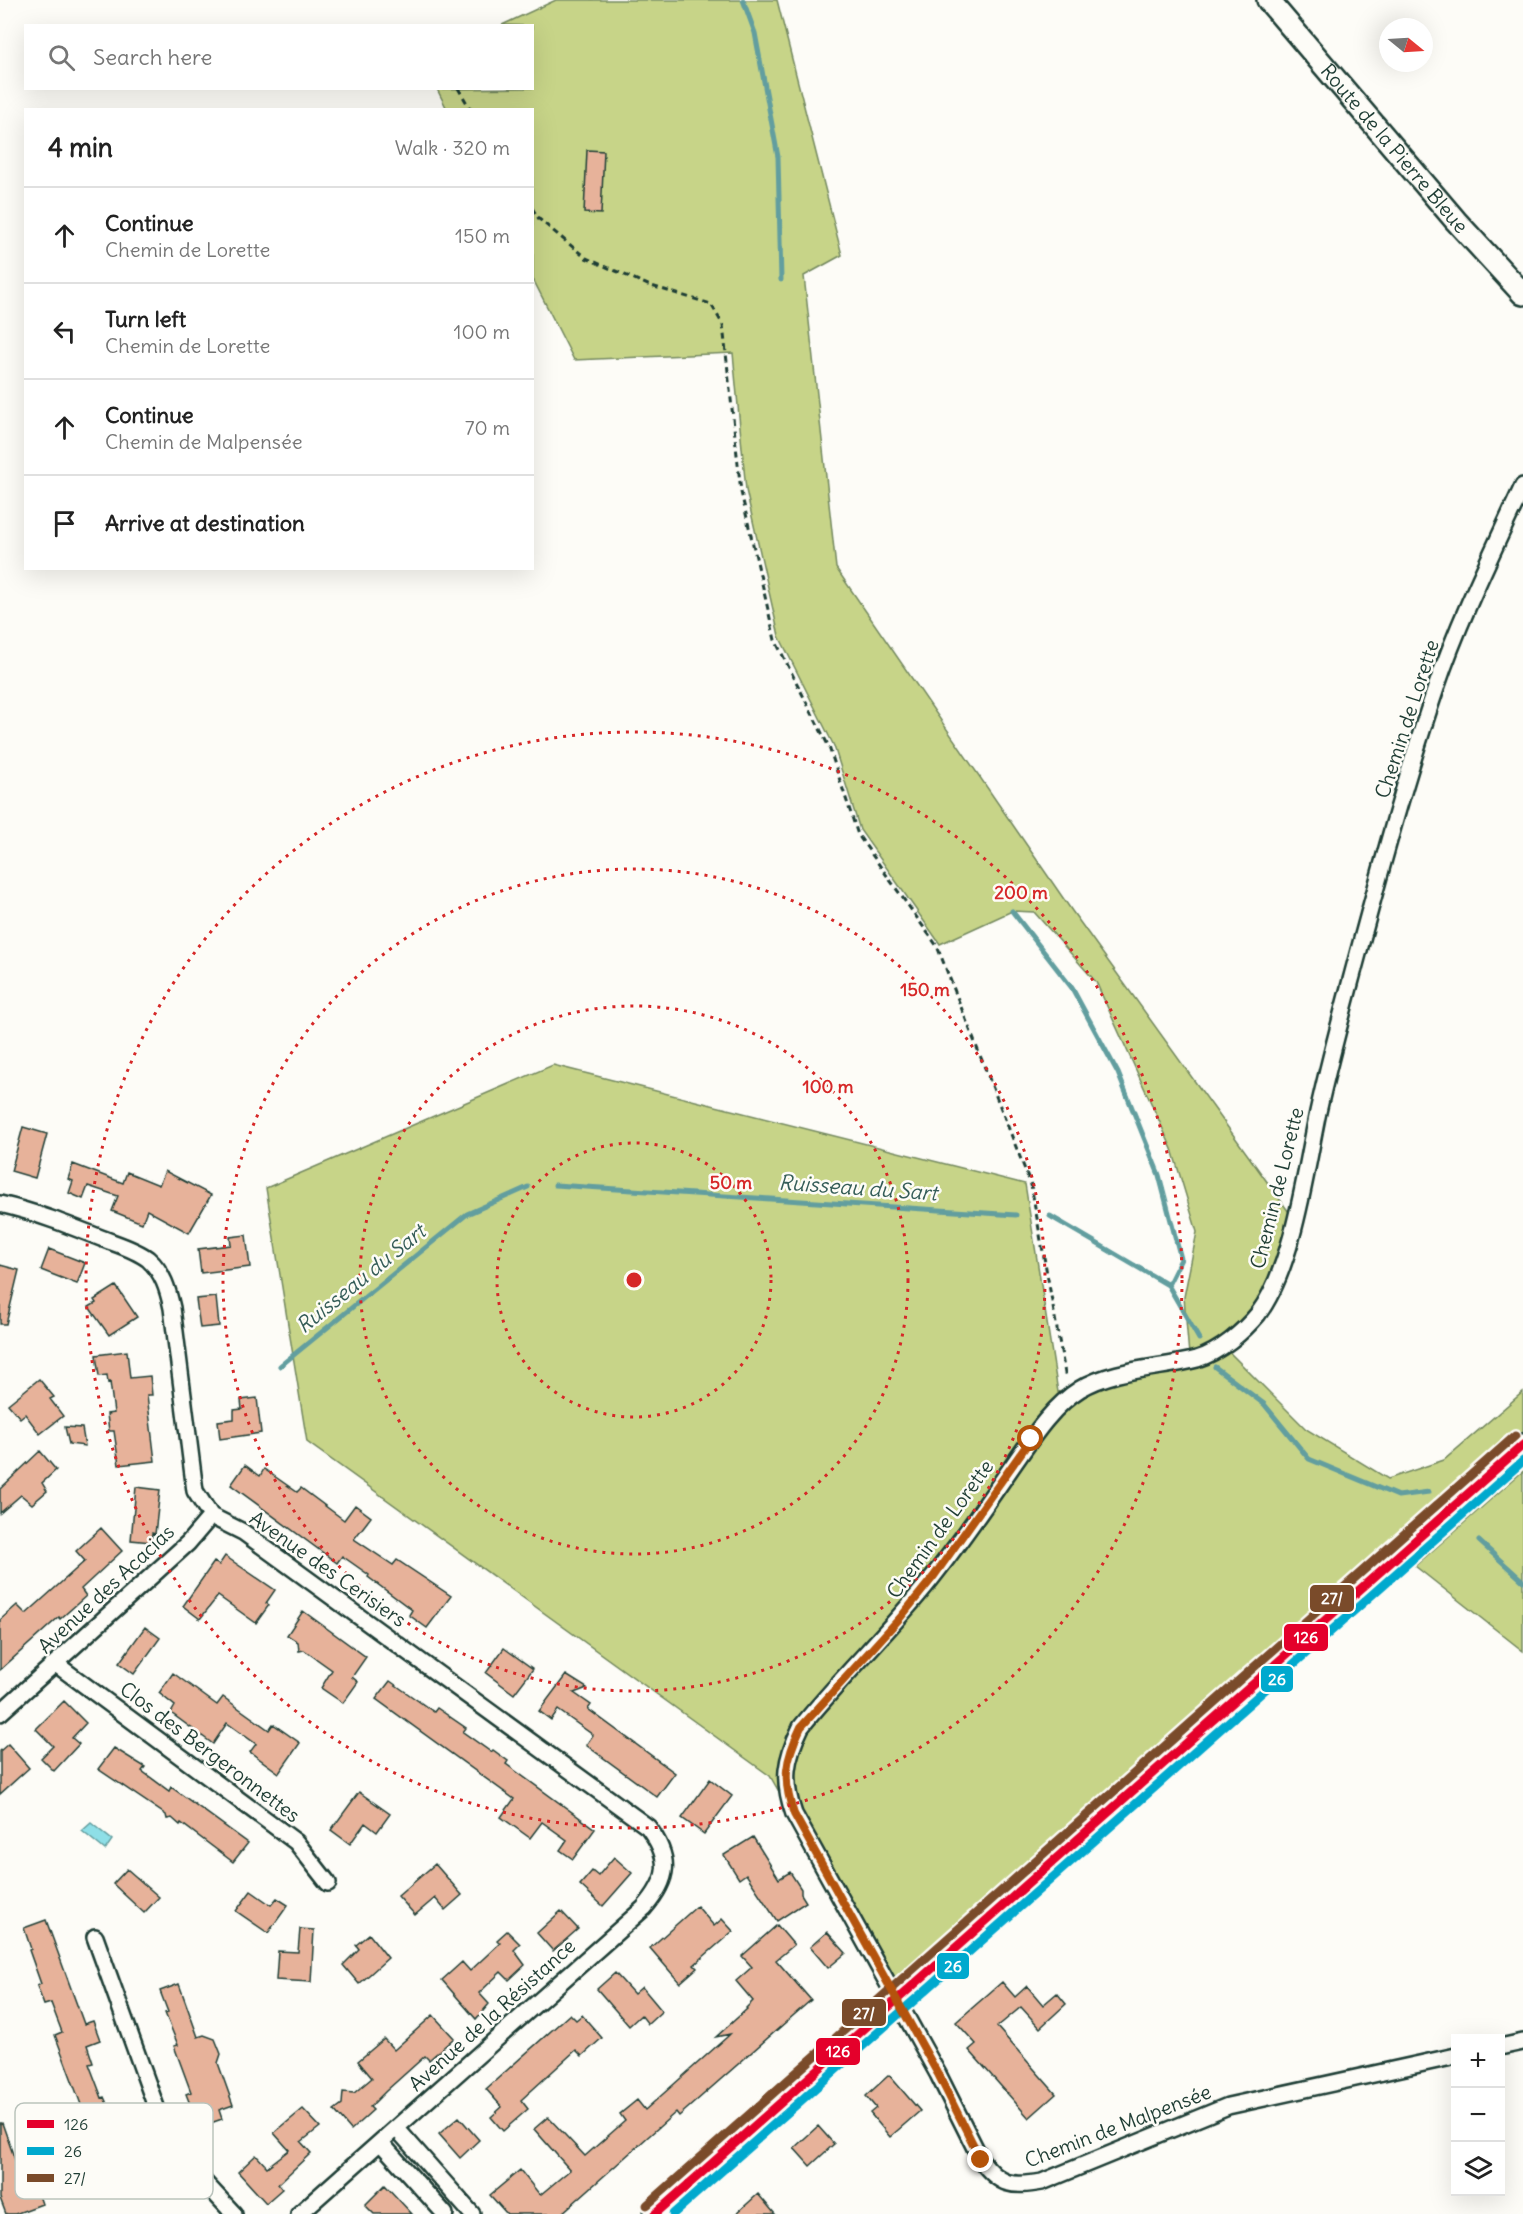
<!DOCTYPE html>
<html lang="en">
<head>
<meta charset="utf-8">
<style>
  body { margin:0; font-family:Delius,sans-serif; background:#f6f6f6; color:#222 }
  .controls { position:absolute; right:18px; bottom:18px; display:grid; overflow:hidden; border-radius:0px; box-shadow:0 6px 24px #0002 }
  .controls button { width:54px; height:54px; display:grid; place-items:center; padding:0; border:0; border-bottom:2px solid #e0e0e0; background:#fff; color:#222; font:30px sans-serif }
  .compass { position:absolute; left:1379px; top:18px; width:54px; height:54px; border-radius:50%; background:#fff; box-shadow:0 6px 24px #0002; rotate:108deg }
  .stop { position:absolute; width:18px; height:18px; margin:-14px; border:4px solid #b45309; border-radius:50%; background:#fff }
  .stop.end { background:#b45309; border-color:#fff; box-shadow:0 2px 6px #0008 }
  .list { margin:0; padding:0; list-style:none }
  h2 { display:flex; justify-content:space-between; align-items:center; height:78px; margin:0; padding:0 24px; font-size:26px }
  h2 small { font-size:20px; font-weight:400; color:#767676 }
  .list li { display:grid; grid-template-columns:39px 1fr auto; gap:18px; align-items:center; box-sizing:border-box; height:96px; padding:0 24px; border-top:2px solid #e0e0e0 }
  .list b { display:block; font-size:22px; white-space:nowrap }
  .list p { margin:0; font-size:20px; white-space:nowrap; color:#767676 }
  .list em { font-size:20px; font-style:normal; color:#767676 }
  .icon { flex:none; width:33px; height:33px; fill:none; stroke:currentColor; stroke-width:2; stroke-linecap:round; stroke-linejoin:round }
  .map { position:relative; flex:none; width:1523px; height:2214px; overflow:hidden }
  .search { position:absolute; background:#fff; box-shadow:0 6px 24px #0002; left:24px; top:24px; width:510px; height:66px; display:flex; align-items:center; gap:15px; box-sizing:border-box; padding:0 21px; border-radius:0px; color:#767676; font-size:22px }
  .panel { position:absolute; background:#fff; box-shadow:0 6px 24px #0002; left:24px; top:108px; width:510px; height:462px; border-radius:0px }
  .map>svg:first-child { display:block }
</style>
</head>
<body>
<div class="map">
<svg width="1523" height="2214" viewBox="0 0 1523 2214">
  <rect width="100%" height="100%" fill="#fdfcf7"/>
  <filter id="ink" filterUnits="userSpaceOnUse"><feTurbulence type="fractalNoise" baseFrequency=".0167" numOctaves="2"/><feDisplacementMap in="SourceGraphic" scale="12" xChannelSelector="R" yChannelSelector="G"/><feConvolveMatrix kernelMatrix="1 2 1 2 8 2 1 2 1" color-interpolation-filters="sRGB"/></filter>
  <g filter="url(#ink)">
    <path fill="#c7d488" stroke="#73885e" stroke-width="1.5" d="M556 0H777L842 255 804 276 836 568 1072 911 1291 1215C1280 1262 1267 1313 1223 1340 1213 1346 1200 1350 1189 1355L1184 1297 1197 1232 1172 1149 1096 982 1034 912 1012 911 940 944 860 830 834 746 779 636 746 490 733 353 574 360 533 279 532 110 447 109 437 89 532 88V26L502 25Z
      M553 1065 1025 1184 1058 1392 1189 1365 1227 1350 1306 1429 1388 1479 1444 1460 1523 1392V1433L898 1985 826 1874 770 1776 307 1442 266 1188Z
      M1523 1471V1651L1415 1566Z"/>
    <path fill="#8edfe7" stroke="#629e9f" stroke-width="1.5" d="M91 1823 112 1840 105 1850 82 1831Z"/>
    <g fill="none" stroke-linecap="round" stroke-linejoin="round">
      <path stroke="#629e9f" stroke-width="5" d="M743 0 755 33 778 157 781 280
        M1012 911 1072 988 1118 1073 1159 1175 1181 1259 1168 1285
        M555 1185 1016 1215
        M1050 1216 1168 1285 1199 1339
        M280 1366 467 1214 528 1187
        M1215 1367 1264 1404 1309 1459 1398 1496 1429 1492
        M1479 1541 1523 1581"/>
    </g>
    <path fill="#e7b29a" stroke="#1f3d34" stroke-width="1.5" d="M587 150 604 151 601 214 584 213Z
      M23 1127 47 1134 35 1178 11 1171Z
      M73 1164 123 1183 127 1172 159 1185 165 1171 211 1195 189 1233 147 1210 142 1223 112 1211 118 1196 88 1186 83 1199 69 1193 73 1181 68 1179Z
      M246 1235 250 1267 201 1273 198 1249 231 1245 230 1237Z
      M49 1249 85 1263 77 1284 41 1270Z
      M0 1265 19 1270 6 1324H0Z
      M116 1286 137 1317 109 1335 89 1307 96 1303 94 1300Z
      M216 1297 219 1326 200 1328 196 1299Z
      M127 1351 130 1378 150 1376 152 1395H147L155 1461 119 1465 114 1431H109L107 1414 114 1413 110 1382 108 1383 107 1375 99 1376 96 1355Z
      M39 1379 54 1397 50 1399 63 1416 40 1434 25 1414 20 1418 8 1404Z
      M257 1398 261 1433 220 1439 218 1421 234 1419V1410L242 1409 241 1400Z
      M65 1427 82 1428 85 1446 69 1444Z
      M40 1451 56 1470 42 1483 47 1491 32 1504 21 1495 0 1513V1489Z
      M245 1465 260 1476 264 1469 297 1492 301 1488 344 1520 355 1505 371 1517 354 1539 393 1565 397 1560 451 1596 427 1628 409 1615 412 1610 368 1577 369 1575 342 1556 337 1563 231 1485Z
      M136 1487 160 1490 155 1534 152 1533 151 1542 131 1540Z
      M101 1528 122 1551 81 1589 86 1596 60 1619 59 1617 0 1670V1620L17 1605 26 1614 85 1561 76 1551Z
      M225 1556 275 1590 266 1603 269 1605 256 1623 218 1596 200 1619 183 1606 214 1562 219 1565Z
      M303 1611 366 1657 352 1677 358 1682 343 1703 321 1688 332 1670 304 1650 299 1651 298 1642 287 1635Z
      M145 1627 160 1638 134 1674 119 1663Z
      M504 1648 533 1669 514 1694 486 1673Z
      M173 1673 217 1705 223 1697 269 1730 273 1724 300 1743 279 1773 250 1752 256 1744 227 1723 213 1744 171 1713 175 1706 159 1693Z
      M566 1675 587 1688 574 1693 591 1705 588 1709 675 1773 657 1797 586 1745 593 1735 558 1710 551 1720 539 1711Z
      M390 1681 434 1712 437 1708 466 1728 463 1732 491 1752 493 1750 508 1761 506 1764 595 1829 573 1859 560 1850 567 1840 542 1822 530 1838 501 1817 514 1799 376 1699Z
      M64 1701 86 1723 72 1738 79 1744 54 1771 41 1758 53 1746 36 1729Z
      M8 1744 29 1768 0 1794V1751Z
      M114 1748 145 1767 142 1771 169 1791 171 1787 248 1843 233 1862 181 1823 180 1825 172 1818 167 1819 166 1815 98 1769Z
      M710 1779 732 1796 704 1834 682 1818Z
      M359 1792 390 1814 377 1832 365 1823 350 1844 331 1830Z
      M753 1837 779 1879 790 1872 801 1889V1894L806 1902 777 1921 746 1874 739 1879 724 1855Z
      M614 1857 632 1873 603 1906 580 1885 592 1871 598 1876Z
      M435 1864 462 1895 445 1910 435 1898 415 1915 398 1896Z
      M127 1869 159 1897 144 1913 113 1884Z
      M251 1891 271 1905 277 1898 288 1905 268 1933 236 1911Z
      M697 1906 714 1926 722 1919 733 1931 694 1965 697 1968 680 1983 650 1948Z
      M561 1911 578 1929 553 1951 537 1933Z
      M46 1920 84 2024 93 2021 100 2040 87 2045 93 2063 89 2064 102 2098 104 2097 108 2106 115 2104 120 2119 114 2121 127 2157 134 2155 140 2171 109 2183 98 2151 68 2162 57 2138 89 2126 55 2035 62 2032 51 2003 44 2005 37 1986 41 1984 29 1950 31 1949 24 1928Z
      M777 1925 794 1945 776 1960 811 2000 679 2116 676 2112 561 2214H507L490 2195 520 2170 540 2195 570 2170 534 2129 548 2117 585 2156 625 2121 620 2114 637 2100 645 2110 727 2037 730 2034 716 2037 747 2009 746 2008 753 2001 736 1981 752 1967 742 1956Z
      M300 1929 314 1930 311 1982 276 1980 278 1951 298 1952Z
      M507 1931 520 1944 514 1950 525 1965 509 1980 501 1972 479 1993 489 2004 476 2019 442 1980 462 1962 470 1971 500 1943 497 1940Z
      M827 1932 846 1953 828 1968 810 1947Z
      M369 1934 388 1958 359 1984 343 1965 359 1949 356 1945Z
      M615 1973 634 1994 642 1987 662 2011 648 2024 641 2015 629 2026 597 1989Z
      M1002 1982 1015 1997 1027 1986 1043 2005 1057 1993 1066 2004 1040 2028 1021 2007 997 2027 1056 2094 1029 2118 969 2050 976 2044 956 2022Z
      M179 1984 198 2037 204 2035 215 2039 221 2054 218 2063 233 2105 219 2110 222 2119 199 2127 186 2094 191 2092 174 2046 178 2045 165 2013 168 2012 160 1991Z
      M570 2014 576 2020 582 2015 602 2038 582 2056 576 2050 521 2100 528 2109 503 2131 491 2117 502 2107 486 2089Z
      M433 2015 454 2038 429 2060 425 2056 386 2091 370 2107 373 2110 351 2130 334 2110 342 2104 343 2092 354 2093 372 2078 358 2061 384 2039 394 2050Z
      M889 2075 920 2111 890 2137 870 2113 876 2108 866 2096Z
      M303 2109 320 2127 301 2142 311 2153 278 2184 282 2189 266 2203 238 2172 256 2155 267 2167 289 2150 274 2133Z
      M459 2117 479 2140 460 2158 439 2134Z
      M0 2123H2L25 2188 35 2184 42 2204 15 2214H6L0 2198Z
      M818 2126 834 2144 810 2166 794 2148Z
      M385 2185 412 2214H374L365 2205Z
      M758 2194 775 2214H736Z"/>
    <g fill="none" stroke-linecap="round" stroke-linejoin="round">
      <g stroke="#1f3d34" stroke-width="20">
        <path id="street" d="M0 1204C35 1212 68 1225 101 1238 116 1244 135 1249 148 1259 163 1272 168 1290 172 1308L195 1491 211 1516 243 1532 648 1827C672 1859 669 1879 644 1908L299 2214
          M56 1664 296 1842 328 1883
          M0 1713 188 1543 211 1516
          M95 1937 165 2132 182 2158 234 2214
          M1500 2047 1523 2042
          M1456 2056 1228 2106 1042 2182C1012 2187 1000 2186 981 2160L938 2074 794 1814C782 1780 785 1760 801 1727 842 1676 890 1631 931 1579 959 1544 985 1506 1011 1468 1030 1441 1051 1407 1080 1389 1115 1368 1160 1369 1197 1359 1220 1352 1243 1332 1258 1314 1293 1268 1306 1169 1318 1112 1329 1062 1342 1014 1355 965 1380 872 1405 779 1436 688 1459 620 1493 551 1523 486
          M397 2129 472 2214
          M381 2143 445 2214"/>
      </g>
      <g stroke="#1f3d34" stroke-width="26">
        <g id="secondary">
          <path id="s1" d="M1268 0 1456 221 1523 294"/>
          <path d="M655 2214 1523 1445"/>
        </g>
      </g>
      <path stroke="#1f3d34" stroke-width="3" stroke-dasharray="6 4.5" stroke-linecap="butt" d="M458 88 471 110
        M532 208 539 219 586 258 648 285 711 304 723 325 741 492 775 640 829 747 858 835 937 946 1031 1185 1066 1379"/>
      <use href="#street" stroke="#fdfcf7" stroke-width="15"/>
      <use href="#secondary" stroke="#fdfcf7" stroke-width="21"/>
      <g stroke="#fdfcf7" stroke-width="14">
        <path id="bus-1" d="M655 2214 1523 1445"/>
      </g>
      <g stroke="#fdfcf7" stroke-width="14">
        <path id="bus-2" d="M673 2214 1523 1461"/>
      </g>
      <g stroke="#fdfcf7" stroke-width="14">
        <path id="bus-3" d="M647 2205 1515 1436"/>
      </g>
      <use href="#bus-1" stroke="#e4002b" stroke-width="9"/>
      <use href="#bus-2" stroke="#00a9ce" stroke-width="9"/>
      <use href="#bus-3" stroke="#7a4b2a" stroke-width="9"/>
    </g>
  </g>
  <g fill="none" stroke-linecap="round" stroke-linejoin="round" filter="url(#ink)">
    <path stroke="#b45309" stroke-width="8" d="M981 2160 938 2074 794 1814C782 1780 785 1760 801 1727L900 1618 934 1576 1031 1439"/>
  </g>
  <g fill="none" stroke="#d62828" stroke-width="3" stroke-dasharray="3 6">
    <circle cx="634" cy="1280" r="137"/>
    <circle cx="634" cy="1280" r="274"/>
    <circle cx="634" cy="1280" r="411"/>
    <circle cx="634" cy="1280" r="548"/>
  </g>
  <g text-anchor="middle" stroke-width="5" stroke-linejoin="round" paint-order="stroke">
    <g font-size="20" fill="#1f3d34" stroke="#fdfcf7">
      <text dy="7" stroke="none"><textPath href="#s1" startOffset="195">Route de la Pierre Bleue</textPath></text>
      <text transform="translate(1407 719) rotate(-72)" y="7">Chemin de Lorette</text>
      <text transform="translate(1277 1188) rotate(-76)" y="7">Chemin de Lorette</text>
      <text transform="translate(940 1529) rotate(-54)" y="7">Chemin de Lorette</text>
      <text transform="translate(328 1569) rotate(35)" y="7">Avenue des Cerisiers</text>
      <text transform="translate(106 1589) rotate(-43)" y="7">Avenue des Acacias</text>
      <text transform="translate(210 1752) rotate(37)" y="7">Clos des Bergeronnettes</text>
      <text transform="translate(492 2015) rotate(-42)" y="7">Avenue de la Résistance</text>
      <text transform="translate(1118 2126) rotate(-21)" y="7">Chemin de Malpensée</text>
    </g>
    <g font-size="21" font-style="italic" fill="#355d58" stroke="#fdfcf7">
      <text transform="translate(858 1188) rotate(4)" y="7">Ruisseau du Sart</text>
      <text transform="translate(361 1279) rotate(-39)" y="7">Ruisseau du Sart</text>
    </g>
  </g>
  <rect x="15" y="2103" width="198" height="96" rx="9" fill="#fdfcf7" stroke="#bac3bc" stroke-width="1.5"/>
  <rect x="27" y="2120" width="27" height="8" fill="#e4002b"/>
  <rect x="27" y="2147" width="27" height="8" fill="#00a9ce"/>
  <rect x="27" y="2174" width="27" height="8" fill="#7a4b2a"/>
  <g font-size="16" fill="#1f3d34">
    <text x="64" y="2130">126</text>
    <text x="64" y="2157">26</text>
    <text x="64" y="2184">27/</text>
  </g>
  <circle cx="634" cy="1280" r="9" fill="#d62828" stroke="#fdfcf7" stroke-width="3"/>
  <g font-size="18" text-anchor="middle" font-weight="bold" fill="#d62828" stroke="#fdfcf7" stroke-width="5" stroke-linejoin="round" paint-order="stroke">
    <text x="1021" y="899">200 m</text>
    <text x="925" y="996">150 m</text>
    <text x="828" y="1093">100 m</text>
    <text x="731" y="1189">50 m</text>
  </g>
  <g stroke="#fdfcf7" stroke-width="2">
    <rect x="1309" y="1584" width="46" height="29" rx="6" fill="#7a4b2a"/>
    <rect x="1283" y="1623" width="46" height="29" rx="6" fill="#e4002b"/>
    <rect x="1260" y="1665" width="34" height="28" rx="6" fill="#00a9ce"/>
    <rect x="936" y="1952" width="34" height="28" rx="6" fill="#00a9ce"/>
    <rect x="841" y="1998" width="46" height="29" rx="6" fill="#7a4b2a"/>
    <rect x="815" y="2037" width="46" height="29" rx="6" fill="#e4002b"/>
  </g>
  <g font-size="16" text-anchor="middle" font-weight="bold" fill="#fff">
    <text x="1332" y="1604">27/</text>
    <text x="1306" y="1643">126</text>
    <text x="1277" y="1685">26</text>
    <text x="953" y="1972">26</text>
    <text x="864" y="2019">27/</text>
    <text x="838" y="2057">126</text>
  </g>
</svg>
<div class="controls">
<button>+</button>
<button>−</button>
<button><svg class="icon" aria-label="layers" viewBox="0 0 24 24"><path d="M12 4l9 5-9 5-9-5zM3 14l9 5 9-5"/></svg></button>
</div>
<svg class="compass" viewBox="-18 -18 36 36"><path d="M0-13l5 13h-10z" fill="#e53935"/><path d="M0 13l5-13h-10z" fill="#767676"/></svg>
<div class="stop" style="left:1031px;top:1439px"></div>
<div class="stop end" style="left:981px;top:2160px"></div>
<div class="search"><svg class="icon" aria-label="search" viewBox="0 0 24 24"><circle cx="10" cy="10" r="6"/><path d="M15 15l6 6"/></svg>Search here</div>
<section class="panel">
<h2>4 min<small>Walk · 320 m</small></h2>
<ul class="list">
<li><svg class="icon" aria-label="ahead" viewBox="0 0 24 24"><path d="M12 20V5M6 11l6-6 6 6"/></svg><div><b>Continue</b><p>Chemin de Lorette</p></div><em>150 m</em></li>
<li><svg class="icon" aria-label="left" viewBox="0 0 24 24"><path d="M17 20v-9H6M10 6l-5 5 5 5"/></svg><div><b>Turn left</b><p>Chemin de Lorette</p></div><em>100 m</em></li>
<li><svg class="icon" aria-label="ahead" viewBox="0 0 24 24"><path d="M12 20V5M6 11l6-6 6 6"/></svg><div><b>Continue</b><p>Chemin de Malpensée</p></div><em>70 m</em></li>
<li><svg class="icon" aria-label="arrive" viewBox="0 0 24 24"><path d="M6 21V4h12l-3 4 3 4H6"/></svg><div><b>Arrive at destination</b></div></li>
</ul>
</section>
</div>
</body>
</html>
